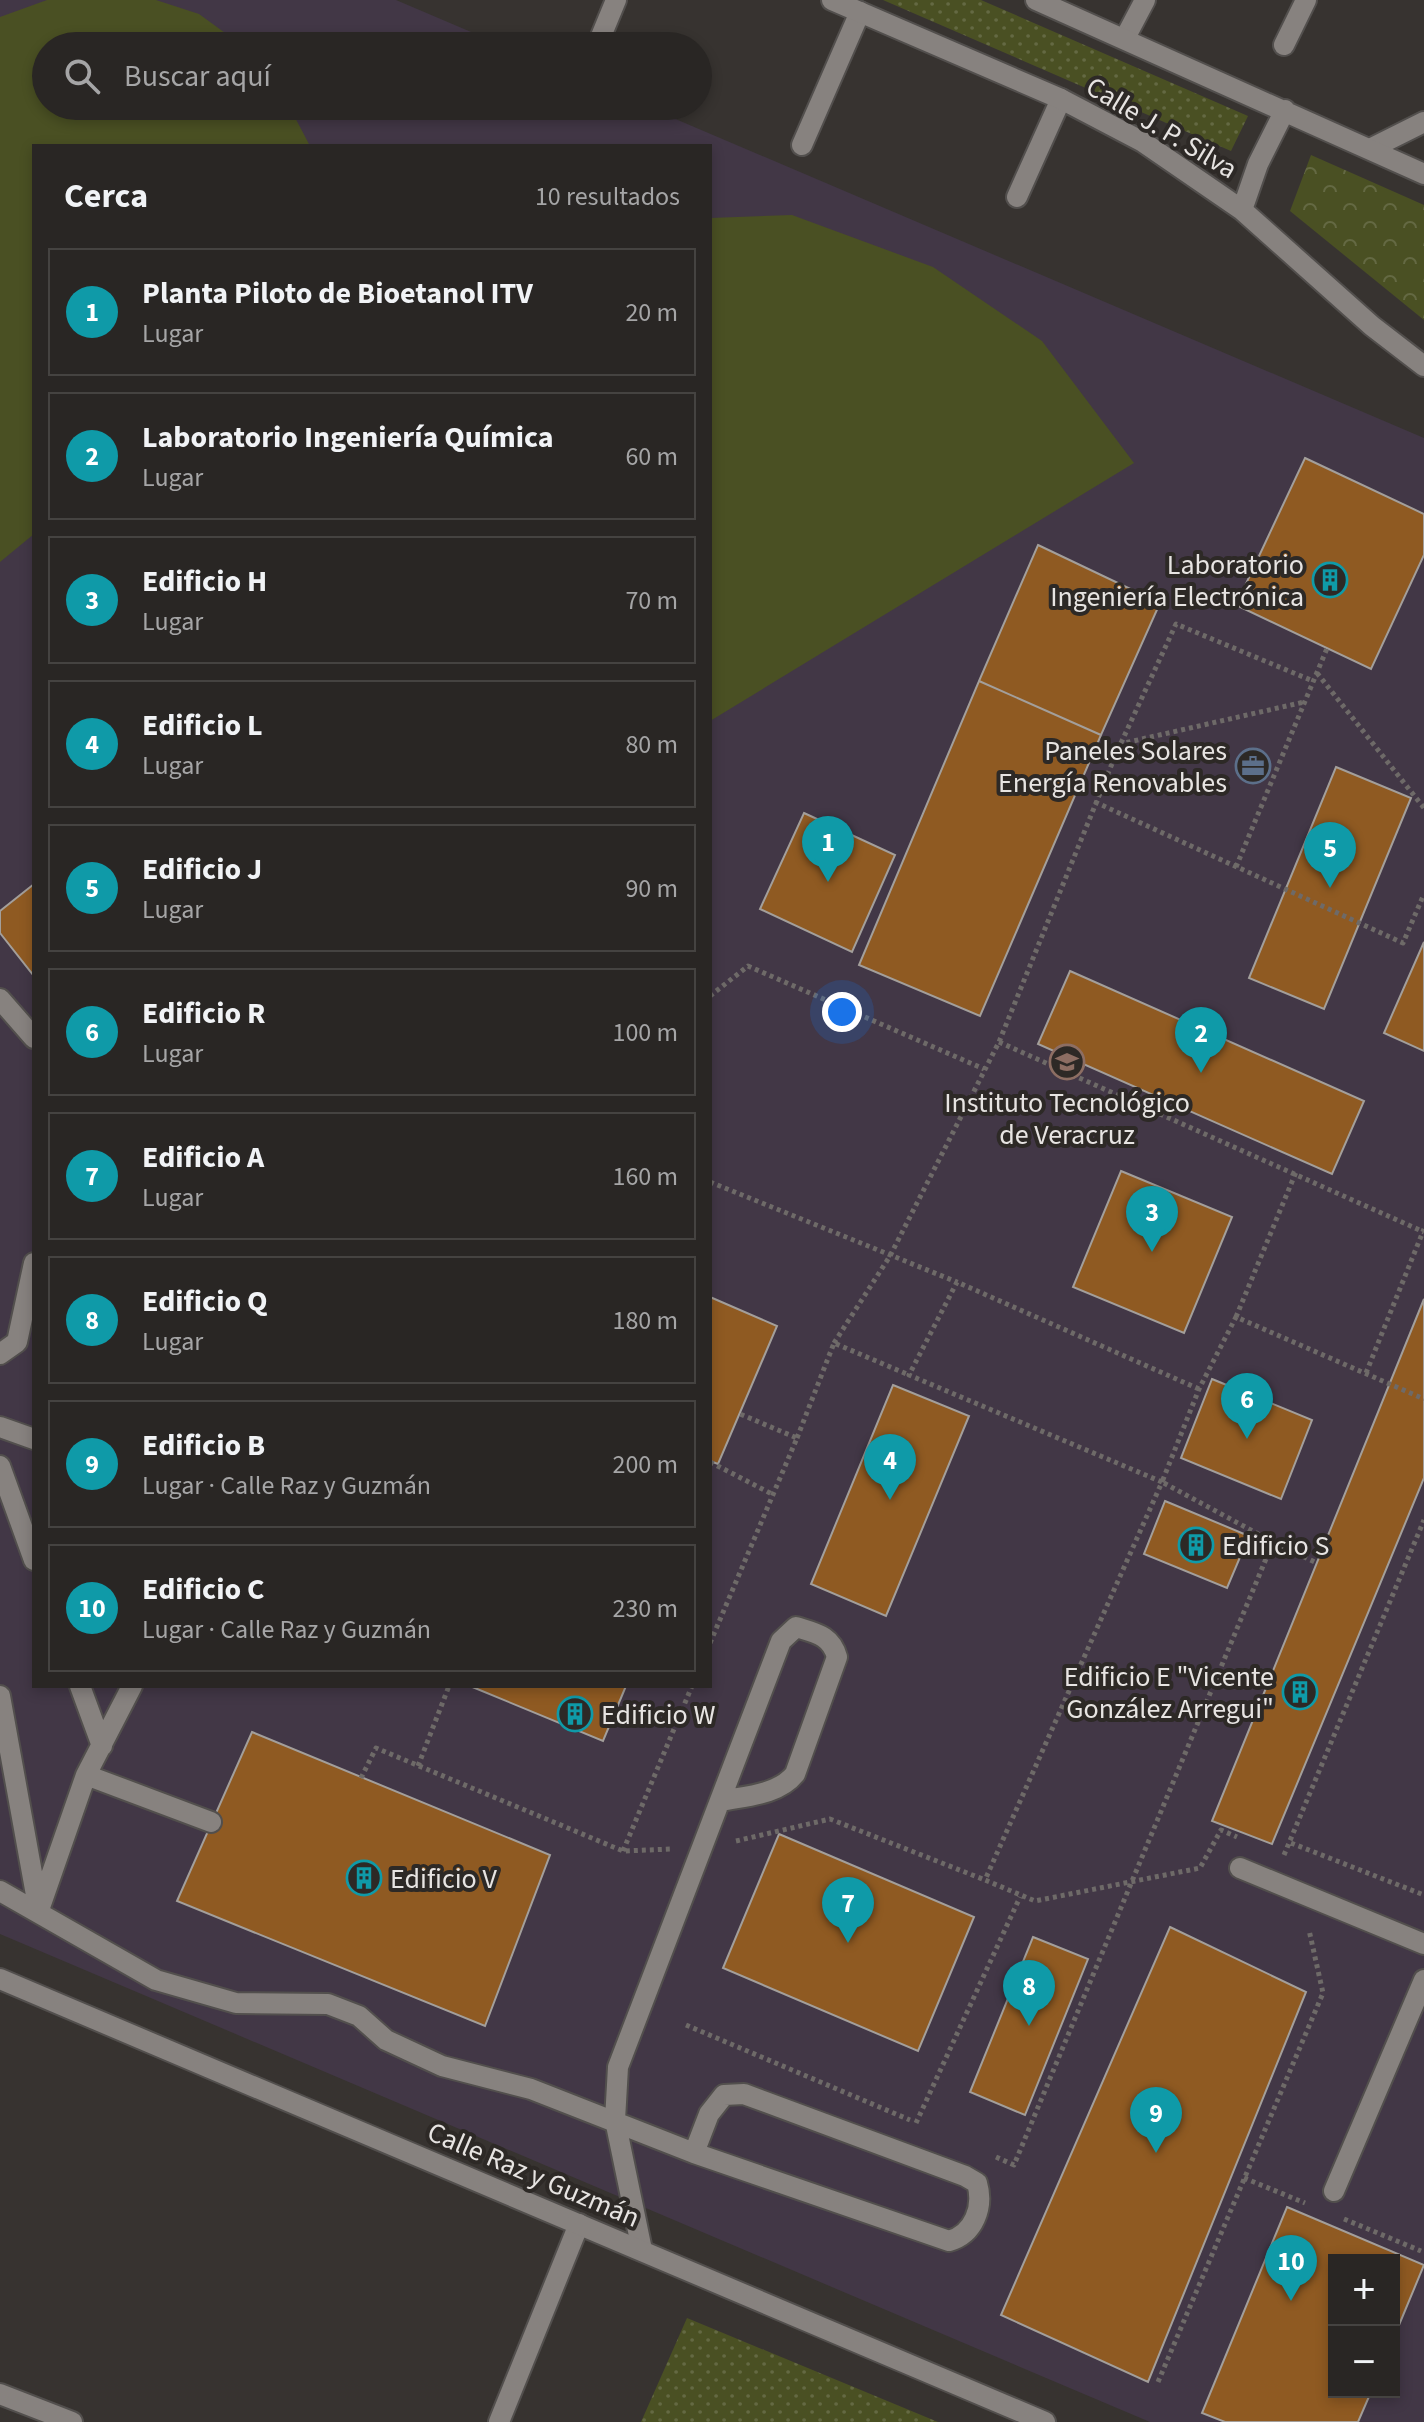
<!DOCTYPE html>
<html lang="es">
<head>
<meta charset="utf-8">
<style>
  body { margin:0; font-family:"Source Sans 3",sans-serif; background:#312e2c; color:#f1f3f6 }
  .controls { position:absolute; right:24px; bottom:24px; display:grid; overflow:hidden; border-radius:0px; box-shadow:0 4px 12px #0003 }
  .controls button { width:72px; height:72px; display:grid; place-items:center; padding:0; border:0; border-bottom:2px solid #454341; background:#292624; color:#f1f3f6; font:40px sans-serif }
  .you { position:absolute; left:842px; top:1012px; width:28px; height:28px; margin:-20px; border:6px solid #fff; border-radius:50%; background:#1a73e8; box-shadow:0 0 0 12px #1a73e833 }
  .badge { display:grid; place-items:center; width:52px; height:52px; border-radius:50%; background:#80bdfa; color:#fff; font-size:26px; font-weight:700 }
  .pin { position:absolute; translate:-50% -66px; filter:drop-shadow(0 2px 4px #0008) }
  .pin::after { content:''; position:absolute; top:42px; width:28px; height:24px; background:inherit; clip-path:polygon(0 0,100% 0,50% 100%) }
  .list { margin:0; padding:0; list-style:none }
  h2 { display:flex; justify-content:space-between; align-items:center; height:104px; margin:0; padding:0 32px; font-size:34px }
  h2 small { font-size:26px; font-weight:400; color:#a5a5a6 }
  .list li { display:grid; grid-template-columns:52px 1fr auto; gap:24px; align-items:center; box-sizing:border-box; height:128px; margin:0 16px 16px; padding:0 16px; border:2px solid #454341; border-radius:0px }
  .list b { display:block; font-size:30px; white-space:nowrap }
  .list p { margin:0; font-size:26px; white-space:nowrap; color:#a5a5a6 }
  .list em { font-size:26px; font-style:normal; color:#a5a5a6 }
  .icon { flex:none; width:44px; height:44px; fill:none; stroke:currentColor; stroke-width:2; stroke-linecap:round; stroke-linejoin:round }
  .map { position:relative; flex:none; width:1424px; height:2422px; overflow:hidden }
  .search { position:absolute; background:#292624; box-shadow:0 4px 12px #0003; left:32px; top:32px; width:680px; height:88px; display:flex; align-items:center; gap:20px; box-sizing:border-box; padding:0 28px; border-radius:44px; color:#a5a5a6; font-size:30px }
  .panel { position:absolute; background:#292624; box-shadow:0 4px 12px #0003; left:32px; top:144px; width:680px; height:1544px; border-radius:0px }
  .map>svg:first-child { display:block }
</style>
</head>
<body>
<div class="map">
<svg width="1424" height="2422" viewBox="0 0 1424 2422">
  <defs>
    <pattern id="grass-dots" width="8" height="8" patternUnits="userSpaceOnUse" patternTransform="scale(2)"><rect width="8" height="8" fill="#4a5023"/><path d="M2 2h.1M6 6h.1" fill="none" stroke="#646943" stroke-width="1.8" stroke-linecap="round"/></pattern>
    <pattern id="park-crowns" width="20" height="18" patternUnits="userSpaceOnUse" patternTransform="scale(2)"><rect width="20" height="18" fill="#4a5023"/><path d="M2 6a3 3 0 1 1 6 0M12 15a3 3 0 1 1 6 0" fill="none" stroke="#646943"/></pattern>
  </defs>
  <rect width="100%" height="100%" fill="#373330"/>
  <path fill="#423746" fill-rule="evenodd" d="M0 0H396L504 46H46V106H645L1424 438V2422H1150L0 1934ZM34 146H710V1686H34ZM1334 2260H1394V2392H1334Z"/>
  <path fill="url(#grass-dots)" d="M883 0H981L1248 116 1231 151Z
    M687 2318 938 2422H641Z"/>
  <path fill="url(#park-crowns)" d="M1311 155 1424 205V320L1290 211Z"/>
  <path fill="#4a5023" d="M47 0H156L199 14 243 46H46V106H289L310 146H34V534L0 562V17Z
    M792 215 933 267 1042 341 1134 463 710 721V218Z"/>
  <path fill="#8f5a22" stroke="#a39f9b" stroke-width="2" d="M1305 458 1424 514V555L1371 669 1236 605Z
    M1038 545 1160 603 1101 735 979 681Z
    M979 681 1101 735 980 1016 859 965Z
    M1336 767 1411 798 1324 1009 1249 978Z
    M804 813 895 855 852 952 760 909Z
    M34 884V976L0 933V911Z
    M1424 942V1051L1384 1033Z
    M1070 971 1364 1101 1332 1174 1038 1044Z
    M1121 1171 1232 1217 1184 1333 1073 1287Z
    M710 1297 777 1326 718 1464 710 1461Z
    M1424 1299V1478L1272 1844 1212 1821Z
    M1212 1379 1312 1420 1281 1499 1181 1458Z
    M893 1385 969 1416 886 1616 811 1584Z
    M1165 1501 1249 1536 1227 1588 1144 1554Z
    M470 1686H626L603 1741Z
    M252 1732 550 1855 485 2026 177 1901Z
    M779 1834 974 1917 918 2051 723 1968Z
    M1170 1927 1306 1992 1148 2382 1001 2315Z
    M1033 1937 1088 1959 1025 2115 970 2092Z
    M1287 2207 1424 2265 1394 2337V2260H1334V2392H1371L1358 2422H1225L1202 2413Z"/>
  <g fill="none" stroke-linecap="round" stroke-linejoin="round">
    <g stroke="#524f4d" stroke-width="24">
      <path id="lane" d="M0 999 34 1038
        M0 1354 17 1342 34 1263
        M0 1427 34 1439
        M0 1466 34 1560
        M80 1686 102 1746
        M0 1696 38 1906
        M86 1775 211 1822
        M1240 1868 1424 1944
        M0 1891 156 1980 236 2003 328 2004 359 2016 386 2040 442 2066 531 2089 694 2153 949 2241C974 2234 984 2207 977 2183L965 2176 744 2094 724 2095 709 2114 694 2153
        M39 1910 86 1775 132 1686
        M1334 2191 1424 1980
        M642 2250 615 2120 618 2067 781 1641 796 1627C815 1633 831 1635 837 1657L795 1774C778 1795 746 1796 721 1801"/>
    </g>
    <g stroke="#524f4d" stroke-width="24">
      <path id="street" d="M1125 38 1145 0
        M1284 45 1306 0
        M597 46 616 0
        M802 145 860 12
        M1372 148 1424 122
        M1017 197 1061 99
        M0 2394 72 2422
        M499 2422 579 2224"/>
    </g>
    <g stroke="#524f4d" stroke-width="24">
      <path id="secondary" d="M832 0 1061 99 1143 142 1242 210 1372 326 1424 366
        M1036 0 1424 174
        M1242 210 1258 164 1285 110
        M0 1979 1045 2422"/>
    </g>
    <path stroke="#6e6a68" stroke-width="5" stroke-dasharray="4 4" stroke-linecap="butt" d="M1317 673 1424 808
      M1121 743 1176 624 1313 681
      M1095 802 1403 943 1424 894
      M1236 867 1328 646
      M710 996 748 966 984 1069
      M999 1042 1424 1232
      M710 1182 957 1282
      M1236 1317 1296 1172
      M834 1343 890 1256 999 1042 1120 744 1304 702
      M1366 1373 1424 1229
      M1199 1389 957 1282 909 1375 1162 1482 985 1880 1035 1901 1200 1868 1221 1830 1237 1837
      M797 1438 834 1343 909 1375
      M710 1462 772 1494
      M1273 1542 1162 1482 1199 1389 1236 1317 1424 1399
      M710 1643 797 1438 740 1414
      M418 1766 449 1686
      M361 1778 376 1748 623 1851 671 1849
      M736 1841 830 1819 985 1880
      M1291 1843 1424 1895
      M623 1851 692 1686
      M1284 1855 1424 1520
      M686 2025 910 2120
      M916 2123 1020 1897
      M996 2157 1014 2165 1273 1542 1317 1563
      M1244 2178 1305 2203
      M1344 2219 1421 2251
      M1158 2382 1323 1993 1309 1930"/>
    <use href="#lane" stroke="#87827f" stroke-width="20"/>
    <use href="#street" stroke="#87827f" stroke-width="20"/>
    <use href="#secondary" stroke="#87827f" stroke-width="20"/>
  </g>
  <defs>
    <g id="building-ring" transform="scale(1.8)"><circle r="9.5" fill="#2d2926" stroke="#0f9aa8" stroke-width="1.5"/><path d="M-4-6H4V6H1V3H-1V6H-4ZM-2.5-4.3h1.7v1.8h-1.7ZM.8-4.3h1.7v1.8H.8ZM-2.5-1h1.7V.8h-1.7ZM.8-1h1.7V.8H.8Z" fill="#0f9aa8"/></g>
    <g id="office-ring" transform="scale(1.8)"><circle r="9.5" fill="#2d2926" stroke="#5c6f8a" stroke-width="1.5"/><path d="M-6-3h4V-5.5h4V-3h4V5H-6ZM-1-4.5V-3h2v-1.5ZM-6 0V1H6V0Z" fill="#5c6f8a"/></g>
    <g id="university-ring" transform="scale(1.8)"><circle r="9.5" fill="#2d2926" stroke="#8d6e63" stroke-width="1.5"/><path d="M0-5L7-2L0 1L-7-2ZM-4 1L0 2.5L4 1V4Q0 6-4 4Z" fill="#8d6e63"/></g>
  </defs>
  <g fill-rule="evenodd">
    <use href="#building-ring" x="1330" y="580"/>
    <use href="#office-ring" x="1253" y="766"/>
    <use href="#university-ring" x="1067" y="1062"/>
    <use href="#building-ring" x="1196" y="1545"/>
    <use href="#building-ring" x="1300" y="1692"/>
    <use href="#building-ring" x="575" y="1714"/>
    <use href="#building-ring" x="364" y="1878"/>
  </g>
  <g text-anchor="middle" stroke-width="8" stroke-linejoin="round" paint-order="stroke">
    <g font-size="28" fill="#e7e4e2" stroke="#2d2926">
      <text transform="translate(1162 127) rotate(31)" y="10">Calle J. P. Silva</text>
      <text transform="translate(534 2174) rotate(23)" y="10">Calle Raz y Guzmán</text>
    </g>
    <g font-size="28" fill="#e7e4e2" stroke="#2d2926" text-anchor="end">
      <text x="1304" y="574">Laboratorio<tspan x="1304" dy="32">Ingeniería Electrónica</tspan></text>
      <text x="1227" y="760">Paneles Solares<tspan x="1227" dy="32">Energía Renovables</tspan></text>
      <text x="1067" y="1112" text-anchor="middle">Instituto Tecnológico<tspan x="1067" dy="32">de Veracruz</tspan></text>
      <text x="1222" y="1555" text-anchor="start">Edificio S</text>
      <text x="1274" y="1686">Edificio E "Vicente<tspan x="1274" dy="32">González Arregui"</tspan></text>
      <text x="601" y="1724" text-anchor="start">Edificio W</text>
      <text x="390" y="1888" text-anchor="start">Edificio V</text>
    </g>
  </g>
</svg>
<div class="controls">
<button>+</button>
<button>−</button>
</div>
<div class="you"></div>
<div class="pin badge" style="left:828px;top:882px;background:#0f9aa8">1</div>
<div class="pin badge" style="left:1201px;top:1073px;background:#0f9aa8">2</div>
<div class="pin badge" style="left:1152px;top:1252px;background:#0f9aa8">3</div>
<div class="pin badge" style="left:890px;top:1500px;background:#0f9aa8">4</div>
<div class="pin badge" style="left:1330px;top:888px;background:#0f9aa8">5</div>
<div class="pin badge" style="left:1247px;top:1439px;background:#0f9aa8">6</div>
<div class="pin badge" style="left:848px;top:1943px;background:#0f9aa8">7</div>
<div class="pin badge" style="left:1029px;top:2026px;background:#0f9aa8">8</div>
<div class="pin badge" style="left:1156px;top:2153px;background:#0f9aa8">9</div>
<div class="pin badge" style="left:1291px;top:2301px;background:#0f9aa8">10</div>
<div class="search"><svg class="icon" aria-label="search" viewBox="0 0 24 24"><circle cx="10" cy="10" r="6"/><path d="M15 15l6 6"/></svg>Buscar aquí</div>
<section class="panel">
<h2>Cerca<small>10 resultados</small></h2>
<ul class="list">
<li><span class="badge" style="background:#0f9aa8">1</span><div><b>Planta Piloto de Bioetanol ITV</b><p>Lugar</p></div><em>20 m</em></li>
<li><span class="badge" style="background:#0f9aa8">2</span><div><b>Laboratorio Ingeniería Química</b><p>Lugar</p></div><em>60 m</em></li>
<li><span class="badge" style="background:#0f9aa8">3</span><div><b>Edificio H</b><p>Lugar</p></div><em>70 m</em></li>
<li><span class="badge" style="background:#0f9aa8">4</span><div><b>Edificio L</b><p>Lugar</p></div><em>80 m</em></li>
<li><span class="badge" style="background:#0f9aa8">5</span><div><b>Edificio J</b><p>Lugar</p></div><em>90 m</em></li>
<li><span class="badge" style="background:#0f9aa8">6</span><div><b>Edificio R</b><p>Lugar</p></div><em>100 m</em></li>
<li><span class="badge" style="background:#0f9aa8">7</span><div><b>Edificio A</b><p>Lugar</p></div><em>160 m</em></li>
<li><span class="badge" style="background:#0f9aa8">8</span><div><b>Edificio Q</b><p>Lugar</p></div><em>180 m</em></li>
<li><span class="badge" style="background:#0f9aa8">9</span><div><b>Edificio B</b><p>Lugar · Calle Raz y Guzmán</p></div><em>200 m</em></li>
<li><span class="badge" style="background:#0f9aa8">10</span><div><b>Edificio C</b><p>Lugar · Calle Raz y Guzmán</p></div><em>230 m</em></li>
</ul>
</section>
</div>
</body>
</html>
